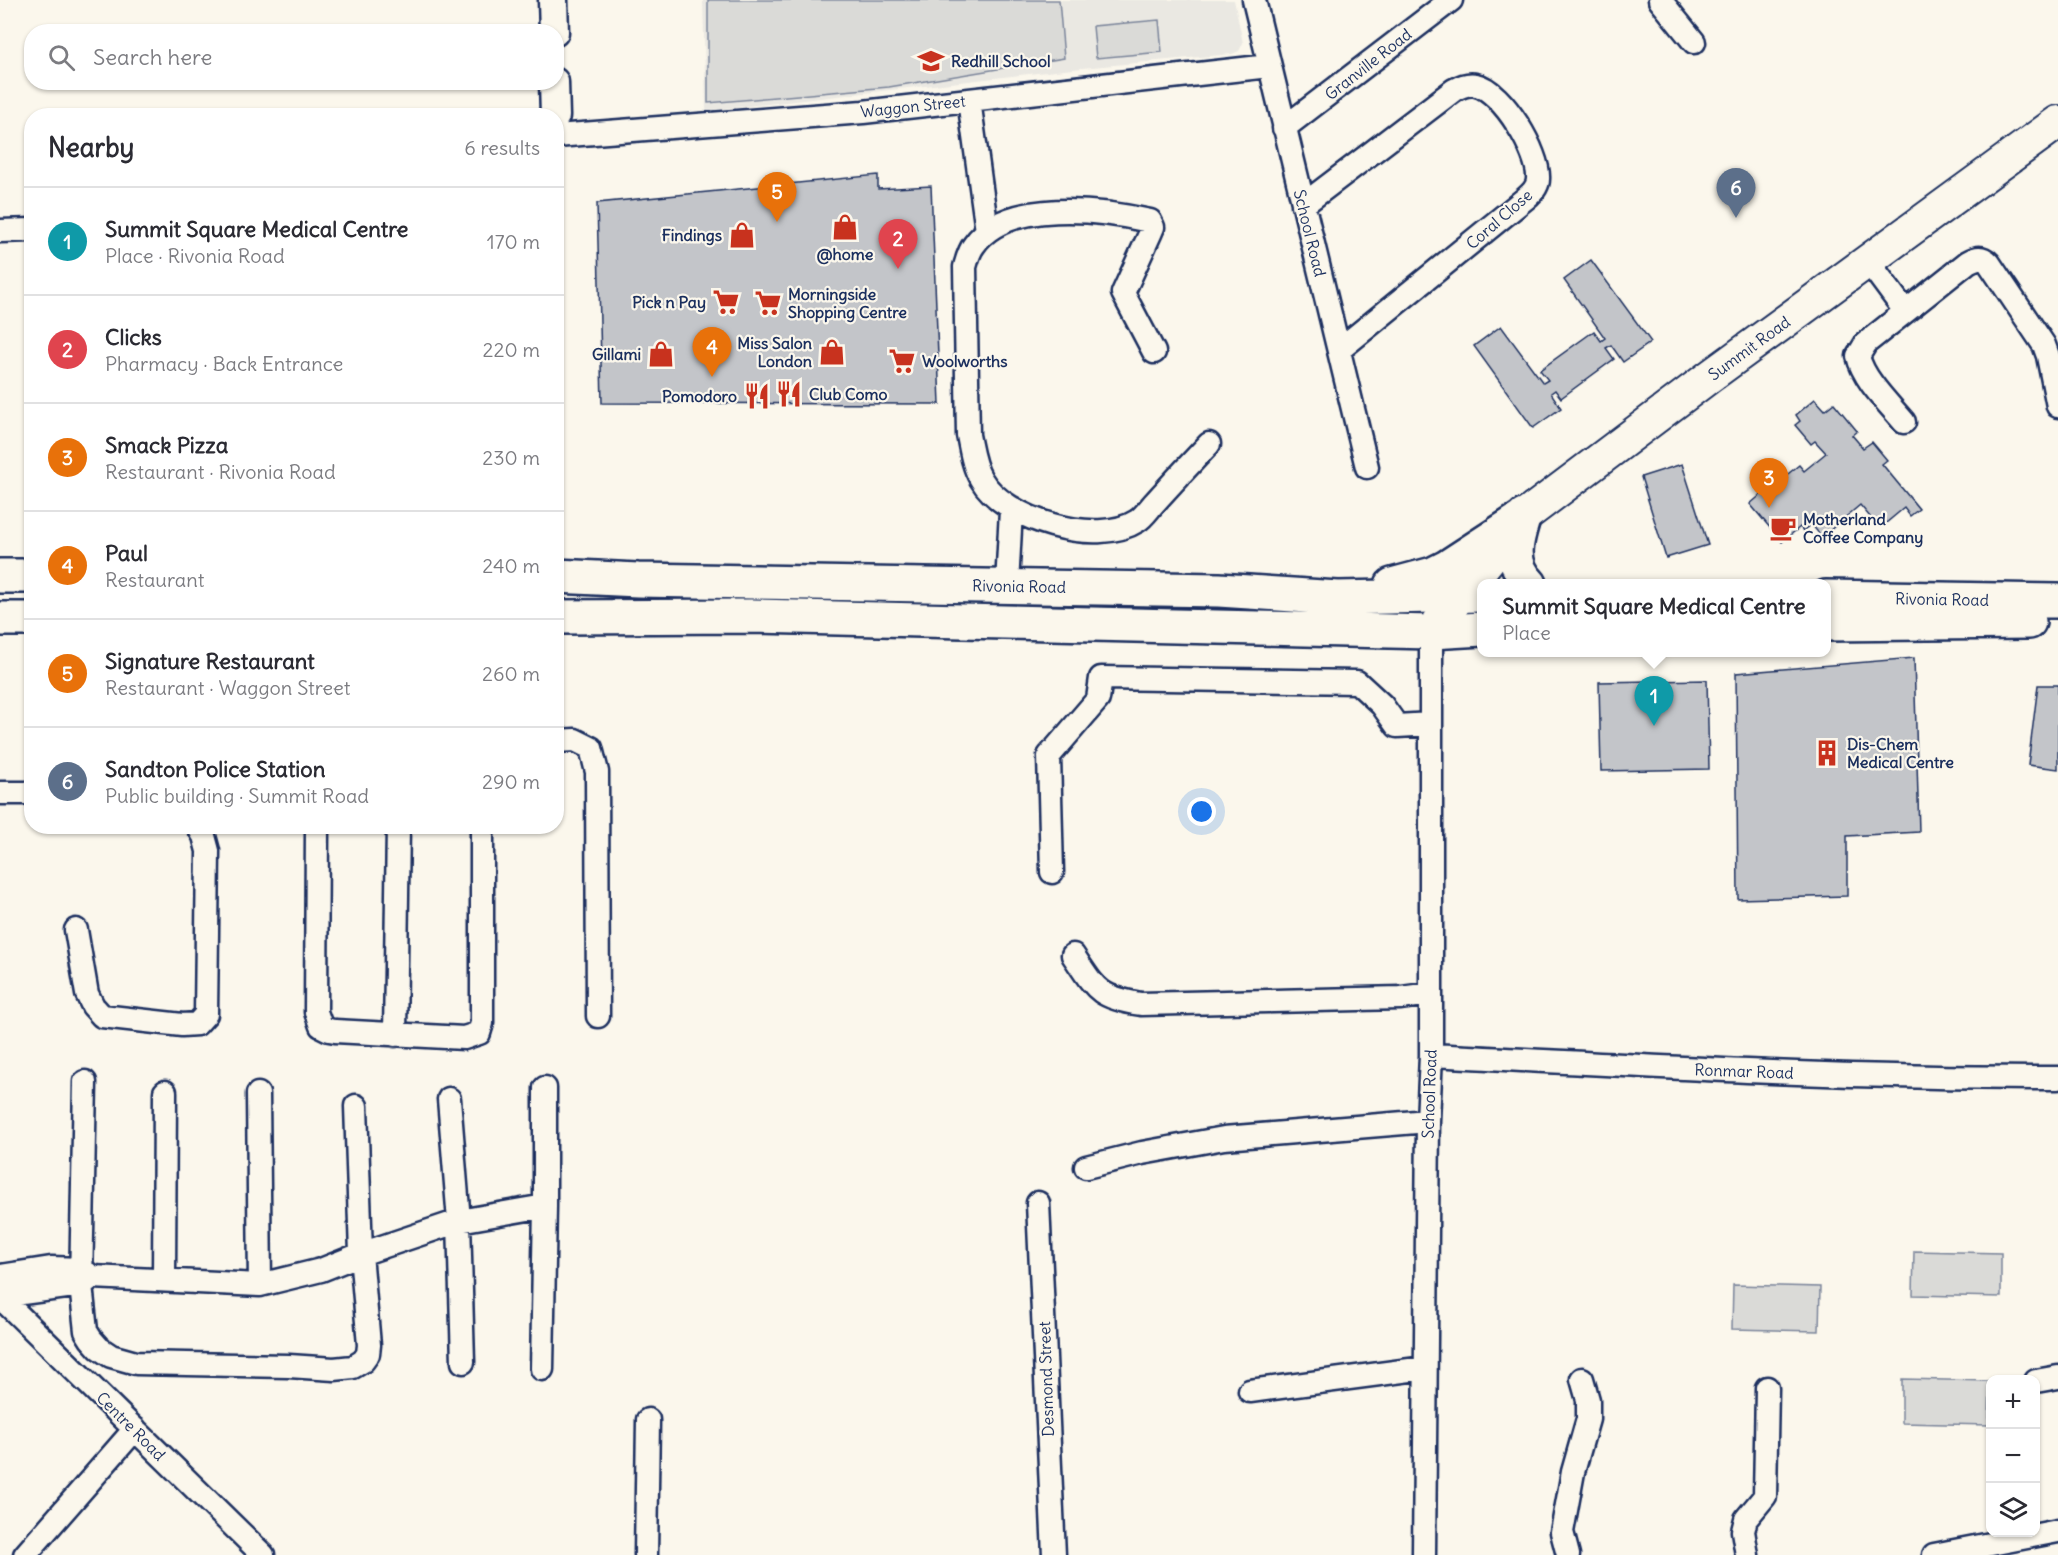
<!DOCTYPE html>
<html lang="en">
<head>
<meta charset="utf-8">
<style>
  body { margin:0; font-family:Delius,sans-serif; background:#f2f2f3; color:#2b2b33 }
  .controls { position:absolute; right:18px; bottom:18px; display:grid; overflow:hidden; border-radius:12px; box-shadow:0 2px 4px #0004 }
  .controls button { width:54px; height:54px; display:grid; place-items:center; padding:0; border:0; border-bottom:2px solid #e1e1e2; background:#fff; color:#2b2b33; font:30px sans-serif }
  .you { position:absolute; left:1202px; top:812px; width:21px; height:21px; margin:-15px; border:4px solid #fff; border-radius:50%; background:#1a73e8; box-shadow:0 0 0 9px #1a73e833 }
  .badge { display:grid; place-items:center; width:39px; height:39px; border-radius:50%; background:#111827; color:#fff; font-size:20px; font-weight:700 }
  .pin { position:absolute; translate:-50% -50px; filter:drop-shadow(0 2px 3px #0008) }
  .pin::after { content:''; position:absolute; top:32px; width:21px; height:18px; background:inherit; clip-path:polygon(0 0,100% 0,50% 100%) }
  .popup { position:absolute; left:1477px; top:579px; width:354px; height:78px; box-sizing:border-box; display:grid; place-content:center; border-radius:12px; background:#fff; filter:drop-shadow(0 2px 4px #0005); font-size:20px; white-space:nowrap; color:#7c7c81 }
  .popup b { font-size:22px; color:#2b2b33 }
  .popup::after { content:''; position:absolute; left:50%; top:100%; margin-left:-12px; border:12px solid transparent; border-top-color:#fff }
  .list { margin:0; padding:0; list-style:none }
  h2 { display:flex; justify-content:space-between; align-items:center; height:78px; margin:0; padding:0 24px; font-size:26px }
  h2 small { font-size:20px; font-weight:400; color:#7c7c81 }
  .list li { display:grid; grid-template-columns:39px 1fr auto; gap:18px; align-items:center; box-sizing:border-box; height:108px; padding:0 24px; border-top:2px solid #e1e1e2 }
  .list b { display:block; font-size:22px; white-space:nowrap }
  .list p { margin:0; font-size:20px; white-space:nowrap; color:#7c7c81 }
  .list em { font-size:20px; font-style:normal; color:#7c7c81 }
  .icon { flex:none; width:33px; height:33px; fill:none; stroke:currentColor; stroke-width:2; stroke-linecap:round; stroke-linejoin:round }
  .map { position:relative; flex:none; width:2058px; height:1555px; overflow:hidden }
  .search { position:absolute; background:#fff; box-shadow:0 2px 4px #0004; left:24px; top:24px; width:540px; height:66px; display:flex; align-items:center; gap:15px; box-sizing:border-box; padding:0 21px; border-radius:24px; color:#7c7c81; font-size:22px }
  .panel { position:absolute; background:#fff; box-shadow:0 2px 4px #0004; left:24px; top:108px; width:540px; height:726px; border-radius:24px }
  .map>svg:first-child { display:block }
</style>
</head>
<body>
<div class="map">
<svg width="2058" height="1555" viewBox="0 0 2058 1555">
  <rect width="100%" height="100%" fill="#fbf7ec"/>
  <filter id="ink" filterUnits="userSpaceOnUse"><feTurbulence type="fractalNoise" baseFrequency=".0167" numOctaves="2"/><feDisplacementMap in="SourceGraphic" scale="12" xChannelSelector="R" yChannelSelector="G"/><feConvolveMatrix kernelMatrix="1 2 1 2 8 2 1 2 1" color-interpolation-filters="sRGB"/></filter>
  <g filter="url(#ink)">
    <path fill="#eae8e2" d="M703 0H1234L1243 43 1239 51 1232 54 1082 68 706 111Z"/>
    <path fill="#dadad7" stroke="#7a849a" stroke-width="1.5" d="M708 0H1059L1064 58 889 87 708 103Z
      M1159 20 1162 52 1096 58 1093 26Z
      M1914 1251 2001 1253V1297L1913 1295Z
      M1733 1285 1820 1287 1819 1331 1732 1329Z
      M1902 1379 1990 1381 1989 1425 1902 1423Z"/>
    <path fill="#c3c5c9" stroke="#1b2f5e" stroke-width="1.5" d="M878 175V189L931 186 940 404 602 403 597 203Z
      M1591 260 1651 342 1623 362 1611 345 1606 348 1614 359 1561 398 1555 390 1551 393 1561 408 1533 428 1474 346 1501 326 1543 383 1548 380 1540 370 1594 331 1601 341 1605 338 1564 280Z
      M1815 399 1825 410 1834 403 1857 431 1852 435 1863 448 1872 442 1887 460 1882 464 1919 509 1910 516 1904 508 1886 523 1882 519 1876 524 1860 505 1822 537 1811 524 1803 531 1800 527 1782 542 1750 504 1770 487 1775 494 1783 488 1778 482 1799 465 1804 471 1826 453 1815 441 1811 444 1795 425 1800 421 1796 415Z
      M1682 464 1708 545 1666 558 1641 477Z
      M1914 658 1919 832 1847 836V896L1738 899 1736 673Z
      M1707 680 1709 769 1601 771 1599 682Z
      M2038 685H2058V769L2028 765Z"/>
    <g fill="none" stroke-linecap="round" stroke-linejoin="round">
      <g stroke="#1b2f5e" stroke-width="27">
        <path id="minor" d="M1254 0 1367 467
          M1660 0 1694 42
          M969 100 987 231
          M1284 128 1451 0
          M556 136 863 112 1269 66
          M1303 205 1454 90C1461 86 1468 83 1476 85 1502 90 1540 154 1538 179 1538 187 1532 193 1526 198L1339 350
          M0 231 32 230
          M1868 261 1905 311
          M1154 352 1123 293 1150 234 1153 227 1150 221C1101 210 1007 198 974 245 969 251 967 260 965 267L968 435C971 449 973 466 981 479 1004 520 1097 547 1137 521 1144 517 1150 507 1156 501 1173 482 1191 463 1209 444
          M1904 422C1889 404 1863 379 1858 356L1866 343 1968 262C1977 257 1982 256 1989 263L2044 345 2048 356 2058 406
          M1007 585 1011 510
          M556 741 575 740 591 748 597 772 598 1016
          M0 793H32
          M317 826 316 1012 321 1026 329 1030 335 1031 464 1038 479 1033 482 1023V826
          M1052 872 1049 756 1098 699 1101 678 1357 682 1382 705 1397 726 1431 724
          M76 930 87 994 93 1006 102 1016 182 1025 197 1024 206 1014 208 851 204 836 198 826
          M1073 955C1096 989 1097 997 1141 1004L1401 998 1430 994
          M395 1035 398 826
          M1431 1055C1640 1066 1849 1079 2058 1078
          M85 1082 81 1285 86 1331 91 1339 99 1348 111 1356 136 1363 289 1366 334 1369 353 1367 363 1361 368 1354 369 1345 361 1254 356 1106
          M258 1094 260 1285
          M449 1099 459 1221 463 1362
          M1086 1167 1142 1153 1224 1138 1428 1121
          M1038 1203 1054 1555
          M545 1206V1088
          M0 1276 51 1268 82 1269 92 1277 260 1285 321 1270 361 1254 459 1221 545 1206 542 1369
          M164 1280 165 1092
          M0 1296 81 1285 92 1277
          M0 1297 263 1555
          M2036 1381 2058 1377
          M1250 1391 1425 1368
          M25 1555 135 1429
          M646 1555 648 1420
          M1424 1555 1428 1121 1431 1055V632
          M1568 1555 1562 1532 1573 1472 1588 1419V1400L1582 1379
          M1747 1555 1743 1531 1746 1519 1765 1496 1767 1388
          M1934 1555 2058 1531"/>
      </g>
      <g stroke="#1b2f5e" stroke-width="33">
        <path id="tertiary" d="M553 0 554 32
          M554 82 555 116"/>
      </g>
      <g stroke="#1b2f5e" stroke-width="36">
        <path id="secondary" d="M1431 632 1522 518 1709 377 2058 122"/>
      </g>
      <g stroke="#1b2f5e" stroke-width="38">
        <path id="primary" d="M1524 516C1516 541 1509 563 1530 584
          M0 576H32
          M556 576 638 580 1219 590 1338 598 1482 595
          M1392 585 1433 574 1447 567 1522 518
          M1826 597 2058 601
          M556 617 751 616 1431 632 1482 629
          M0 619H32
          M1826 624 2029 622"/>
      </g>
      <use href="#minor" stroke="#fbf7ec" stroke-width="22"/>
      <use href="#tertiary" stroke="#fbf7ec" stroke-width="28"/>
      <use href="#secondary" stroke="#fbf7ec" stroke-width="32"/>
      <use href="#primary" stroke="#fbf7ec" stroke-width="33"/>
    </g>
  </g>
  <defs>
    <g id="school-bare" transform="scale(2.07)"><path d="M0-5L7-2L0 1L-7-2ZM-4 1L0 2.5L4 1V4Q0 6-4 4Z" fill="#c8321e" stroke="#fbf7ec" stroke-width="2.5" paint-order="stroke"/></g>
    <g id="shop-bare" transform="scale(2.07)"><path d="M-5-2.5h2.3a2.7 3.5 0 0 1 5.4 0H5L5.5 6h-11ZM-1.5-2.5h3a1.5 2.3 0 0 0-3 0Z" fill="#c8321e" stroke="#fbf7ec" stroke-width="2.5" paint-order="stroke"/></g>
    <g id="supermarket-bare" transform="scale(2.07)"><path d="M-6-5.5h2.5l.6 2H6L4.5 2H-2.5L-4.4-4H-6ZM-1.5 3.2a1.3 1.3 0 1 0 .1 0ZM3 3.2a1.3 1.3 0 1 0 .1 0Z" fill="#c8321e" stroke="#fbf7ec" stroke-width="2.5" paint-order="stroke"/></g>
    <g id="restaurant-bare" transform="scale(2.07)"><path d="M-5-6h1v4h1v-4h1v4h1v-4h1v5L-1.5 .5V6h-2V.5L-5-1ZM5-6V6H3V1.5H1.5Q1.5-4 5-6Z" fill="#c8321e" stroke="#fbf7ec" stroke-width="2.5" paint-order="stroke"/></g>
    <g id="cafe-bare" transform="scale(2.07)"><path d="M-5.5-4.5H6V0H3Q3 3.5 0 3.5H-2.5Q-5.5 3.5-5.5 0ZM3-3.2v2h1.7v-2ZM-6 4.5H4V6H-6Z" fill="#c8321e" stroke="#fbf7ec" stroke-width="2.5" paint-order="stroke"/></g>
    <g id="building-bare" transform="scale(2.07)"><path d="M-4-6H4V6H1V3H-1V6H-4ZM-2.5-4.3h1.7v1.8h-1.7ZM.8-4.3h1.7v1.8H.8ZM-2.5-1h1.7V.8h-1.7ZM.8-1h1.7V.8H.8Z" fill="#c8321e" stroke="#fbf7ec" stroke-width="2.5" paint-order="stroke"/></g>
  </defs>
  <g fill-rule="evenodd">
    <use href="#school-bare" x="931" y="61"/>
    <use href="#shop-bare" x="845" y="227"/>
    <use href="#shop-bare" x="742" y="235"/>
    <use href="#supermarket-bare" x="726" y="302"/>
    <use href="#supermarket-bare" x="768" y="303"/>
    <use href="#shop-bare" x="832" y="352"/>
    <use href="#shop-bare" x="661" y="354"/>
    <use href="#supermarket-bare" x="902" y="361"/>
    <use href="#restaurant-bare" x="789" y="394"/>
    <use href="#restaurant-bare" x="757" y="396"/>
    <use href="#cafe-bare" x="1783" y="528"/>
    <use href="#building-bare" x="1827" y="753"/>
  </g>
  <g text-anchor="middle" stroke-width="4.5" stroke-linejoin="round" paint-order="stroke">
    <g font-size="16" font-weight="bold" fill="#1b2f5e" stroke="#fbf7ec" text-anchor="start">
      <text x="951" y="67">Redhill School</text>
      <text x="722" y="241" text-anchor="end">Findings</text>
      <text x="845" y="260" text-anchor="middle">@home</text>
      <text x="788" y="300">Morningside<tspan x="788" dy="18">Shopping Centre</tspan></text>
      <text x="706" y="308" text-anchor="end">Pick n Pay</text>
      <text x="812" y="349" text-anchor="end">Miss Salon<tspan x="812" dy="18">London</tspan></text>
      <text x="641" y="360" text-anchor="end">Gillami</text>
      <text x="922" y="367">Woolworths</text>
      <text x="809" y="400">Club Como</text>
      <text x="737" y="402" text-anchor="end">Pomodoro</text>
      <text x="1803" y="525">Motherland<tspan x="1803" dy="18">Coffee Company</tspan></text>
      <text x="1847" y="750">Dis-Chem<tspan x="1847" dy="18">Medical Centre</tspan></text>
    </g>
    <g font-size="16" fill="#1b2f5e" stroke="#fbf7ec">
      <text transform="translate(1368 64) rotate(-38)" y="6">Granville Road</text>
      <text transform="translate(913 106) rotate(-6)" y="6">Waggon Street</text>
      <text transform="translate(1499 219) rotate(-41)" y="6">Coral Close</text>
      <text transform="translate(1310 233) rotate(76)" y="6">School Road</text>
      <text transform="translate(1749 348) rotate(-36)" y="6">Summit Road</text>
      <text transform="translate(1019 586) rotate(1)" y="6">Rivonia Road</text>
      <text transform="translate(1942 599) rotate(1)" y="6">Rivonia Road</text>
      <text transform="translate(1744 1071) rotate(2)" y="6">Ronmar Road</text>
      <text transform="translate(1429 1094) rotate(-88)" y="6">School Road</text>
      <text transform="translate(1046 1379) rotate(-92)" y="6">Desmond Street</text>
      <text transform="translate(131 1426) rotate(45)" y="6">Centre Road</text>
    </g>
  </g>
</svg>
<div class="controls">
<button>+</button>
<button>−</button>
<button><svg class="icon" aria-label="layers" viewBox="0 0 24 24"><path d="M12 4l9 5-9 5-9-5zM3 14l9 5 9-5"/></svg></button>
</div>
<div class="you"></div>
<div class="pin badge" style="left:1654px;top:726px;background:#0f9aa8">1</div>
<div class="popup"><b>Summit Square Medical Centre</b>Place</div>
<div class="pin badge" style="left:898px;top:269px;background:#e0444e">2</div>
<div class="pin badge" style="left:1769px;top:508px;background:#e8710a">3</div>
<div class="pin badge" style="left:712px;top:377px;background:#e8710a">4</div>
<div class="pin badge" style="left:777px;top:222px;background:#e8710a">5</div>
<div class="pin badge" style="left:1736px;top:218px;background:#5c6f8a">6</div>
<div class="search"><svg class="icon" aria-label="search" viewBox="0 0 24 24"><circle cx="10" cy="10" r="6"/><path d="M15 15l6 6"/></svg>Search here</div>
<section class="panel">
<h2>Nearby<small>6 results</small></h2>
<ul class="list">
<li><span class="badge" style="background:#0f9aa8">1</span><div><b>Summit Square Medical Centre</b><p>Place · Rivonia Road</p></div><em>170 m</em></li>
<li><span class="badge" style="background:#e0444e">2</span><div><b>Clicks</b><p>Pharmacy · Back Entrance</p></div><em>220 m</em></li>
<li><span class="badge" style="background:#e8710a">3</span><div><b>Smack Pizza</b><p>Restaurant · Rivonia Road</p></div><em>230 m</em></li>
<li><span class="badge" style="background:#e8710a">4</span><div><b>Paul</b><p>Restaurant</p></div><em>240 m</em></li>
<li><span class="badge" style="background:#e8710a">5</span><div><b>Signature Restaurant</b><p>Restaurant · Waggon Street</p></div><em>260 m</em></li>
<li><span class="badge" style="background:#5c6f8a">6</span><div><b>Sandton Police Station</b><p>Public building · Summit Road</p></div><em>290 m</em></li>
</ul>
</section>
</div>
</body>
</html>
